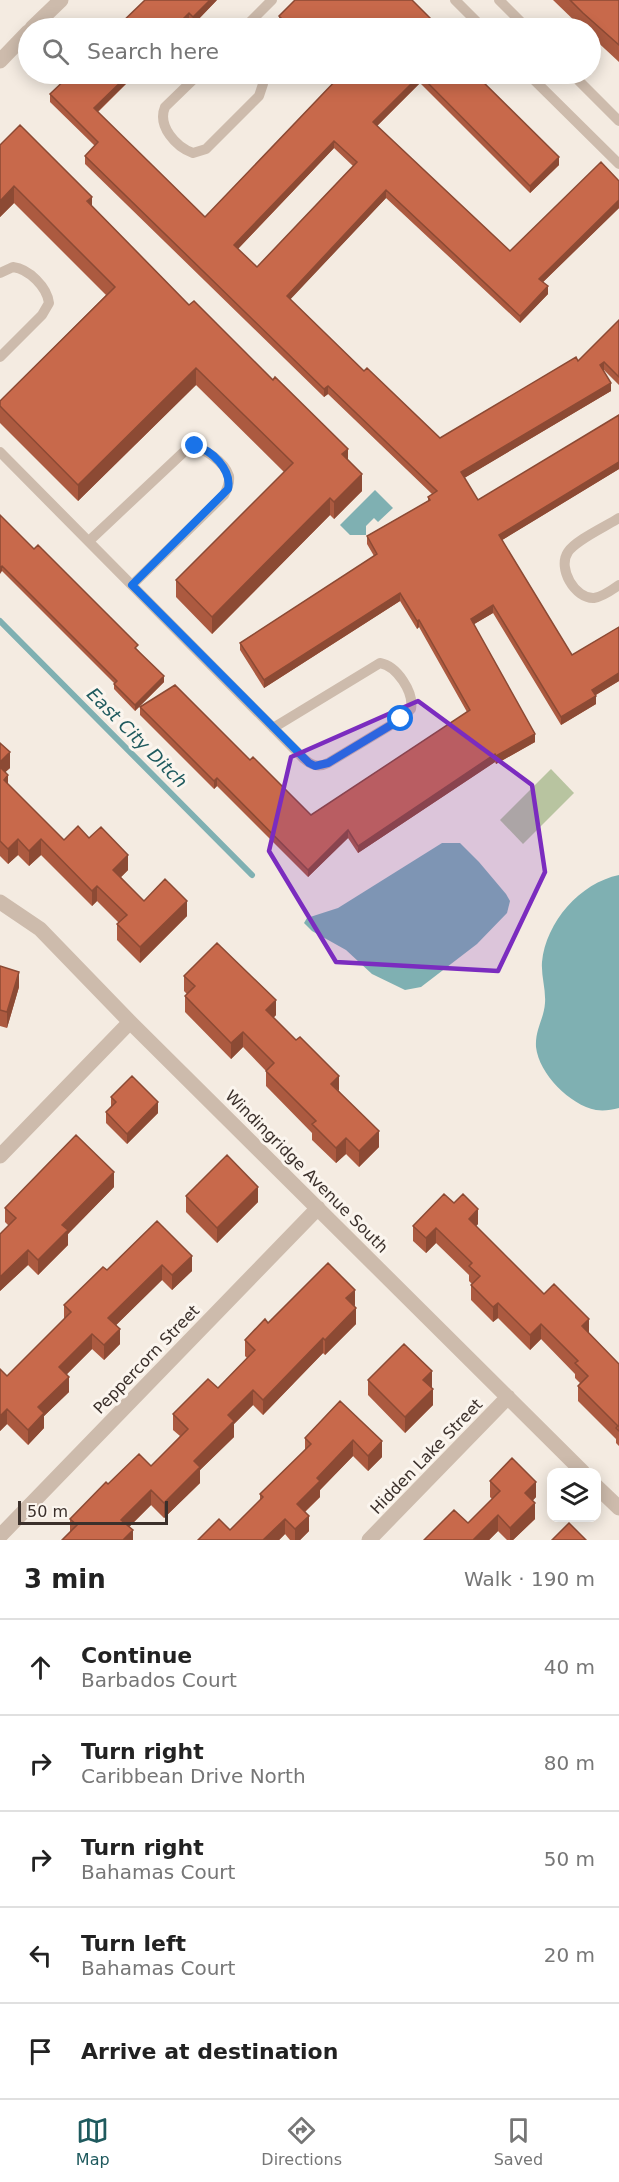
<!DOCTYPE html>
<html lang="en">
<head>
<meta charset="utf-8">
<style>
  body { margin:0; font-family:"DejaVu Sans",sans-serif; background:#f2f2f2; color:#222 }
  .controls { position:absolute; right:18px; bottom:18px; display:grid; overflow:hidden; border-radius:12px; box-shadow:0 3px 15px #0003 }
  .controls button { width:54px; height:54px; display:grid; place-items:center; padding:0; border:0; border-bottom:2px solid #e0e0e0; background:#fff; color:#222; font:30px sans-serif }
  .scale { position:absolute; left:18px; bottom:15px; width:150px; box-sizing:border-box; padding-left:6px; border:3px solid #3b302b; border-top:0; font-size:16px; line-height:21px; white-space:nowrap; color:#3b302b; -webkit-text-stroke:4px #fbf5ee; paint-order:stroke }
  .stop { position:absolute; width:18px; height:18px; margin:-14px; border:4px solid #1a73e8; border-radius:50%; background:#fff }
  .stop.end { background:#1a73e8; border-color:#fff; box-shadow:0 2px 6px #0008 }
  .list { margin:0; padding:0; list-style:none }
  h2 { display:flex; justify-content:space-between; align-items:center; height:78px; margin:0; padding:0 24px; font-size:26px }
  h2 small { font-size:20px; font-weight:400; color:#767676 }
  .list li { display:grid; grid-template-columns:39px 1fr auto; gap:18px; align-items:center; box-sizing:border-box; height:96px; padding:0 24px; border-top:2px solid #e0e0e0 }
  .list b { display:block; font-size:22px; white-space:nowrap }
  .list p { margin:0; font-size:20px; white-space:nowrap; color:#767676 }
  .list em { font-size:20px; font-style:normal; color:#767676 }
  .icon { flex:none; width:33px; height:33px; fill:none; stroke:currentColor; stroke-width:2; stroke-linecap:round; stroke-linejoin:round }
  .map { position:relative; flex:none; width:619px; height:1540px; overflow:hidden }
  .search { position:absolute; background:#fff; box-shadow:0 3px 15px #0003; left:18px; right:18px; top:18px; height:66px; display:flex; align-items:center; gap:15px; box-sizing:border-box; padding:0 21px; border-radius:33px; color:#767676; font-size:22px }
  .sheet { height:558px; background:#fff }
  nav { display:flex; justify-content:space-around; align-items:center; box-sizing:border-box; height:84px; border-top:2px solid #e0e0e0; background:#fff; font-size:16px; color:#767676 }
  nav a { display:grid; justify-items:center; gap:3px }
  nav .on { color:#1f5a5e }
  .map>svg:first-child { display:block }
</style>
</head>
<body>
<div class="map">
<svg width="619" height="1540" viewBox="0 0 619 1540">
  <rect width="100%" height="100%" fill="#f4ebe1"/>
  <path fill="#b8c4a0" d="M551 769 574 793 523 844 500 820Z"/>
  <path fill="#7fb0b2" d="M375 490 393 508 378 522 374 518 366 526V535H350L340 525Z
    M442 843H460L479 862 506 894 510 901 507 913 477 944 421 987 405 990 372 974 346 950 312 931 304 923 307 918 338 908Z
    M619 875V1108C611 1110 604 1111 596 1110 570 1105 539 1074 536 1047 535 1029 544 1019 545 1003 546 989 541 976 542 962 546 922 580 883 619 875Z"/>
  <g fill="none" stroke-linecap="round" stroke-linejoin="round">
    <path stroke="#7fb0b2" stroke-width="6" d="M0 621 252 875"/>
    <path stroke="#cdbbac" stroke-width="10" d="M455 0 483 28
      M499 0 527 28
      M244 28 272 0
      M199 74 165 107C157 126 176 147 193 153L206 149 259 96 263 84 260 74
      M528 74 619 164
      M572 74 619 121
      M0 273 13 267C29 269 47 287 49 303L42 315 0 357
      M0 452 303 758C311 765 318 768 328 763L401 719 411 709C414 692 397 666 380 663L273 728
      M619 518C605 527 576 540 568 552 557 568 575 599 594 598 602 597 612 590 619 585
      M89 541 188 448C202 444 225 463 229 476 230 483 227 489 224 495L132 585"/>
    <path stroke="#cdbbac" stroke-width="15" d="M0 902 40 929 130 1022 583 1472
      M0 1156 130 1022
      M596 1486 619 1508
      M0 1536 318 1208
      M369 1540 508 1397"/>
    <path stroke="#cdbbac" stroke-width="15" d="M32 28 61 0
      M0 61 28 32"/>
  </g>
  <path fill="#ac5a40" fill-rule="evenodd" d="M217 0 193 25 189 21 182 28H116Z
    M553 0H619V62L591 36V28H582Z
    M279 16 440 28H283L279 24Z
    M71 74H136L98 112 205 217 335 81 328 74H475L559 165 530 193 420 83 377 126 510 251 619 181V208L543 282 548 294 520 323 386 198 290 299 364 371 440 438 578 361 619 320V385L604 370H603L611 391 464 478 478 500 619 415V469L502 540 572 655 619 627V681L596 695V704L561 725 493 613 474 624 535 742 496 764 495 762 358 853 348 838 308 877 217 786 214 789 140 715V707L250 760 311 815 467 712 419 627 417 629 400 601 264 688 240 650V643L374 556 367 544V536L428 501V497L432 494 328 394 324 397 85 164V156L95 146 50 102V94ZM334 148 353 166 257 267 238 249Z
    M0 145 92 206 189 305 348 460 362 491 334 519 330 515 212 634 176 597V580L284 472 196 385 78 501 0 423V401L106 295 14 203 0 217Z
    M0 515 34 549 138 650 164 682 135 711 114 689V683L2 571Z
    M0 743 10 768 5 772 8 784 64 840 89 838 128 870 121 877 144 901 187 916 140 963 117 940V924L119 923 97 901 92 906 41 855 29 866 18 855 8 864 0 856Z
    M0 966 19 987 7 1028 0 1026Z
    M184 976 276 1015 273 1018 339 1091 379 1147 359 1167 346 1154 336 1163 312 1140V1133L266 1086V1071L243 1047 231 1059 185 1012V996L187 994 184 991Z
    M111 1097 158 1113 127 1144 106 1123V1112L111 1107Z
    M114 1187 68 1234V1245L38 1275 28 1265 0 1291V1234L9 1226 5 1222V1208Z
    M186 1196 258 1202 217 1243 186 1212Z
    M454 1203 478 1224 476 1226 544 1294 589 1334 619 1364V1446L616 1443V1439L578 1401V1386L580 1383 575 1378V1374L541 1339 530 1350 498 1318 493 1322 471 1300V1285L472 1284 469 1281V1275L436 1243 426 1253 413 1241V1226Z
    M157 1221 192 1271 172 1290 162 1280 116 1325 120 1344 104 1360 92 1349 66 1375 69 1392 44 1416V1428L28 1445 7 1424 0 1431V1369L7 1376 64 1319V1305L107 1270Z
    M355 1305 356 1324 325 1355 323 1353 263 1415 253 1405 234 1424V1437L200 1470V1483L164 1518 151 1505 129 1527 133 1540 70 1532V1519L108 1484 151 1466 180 1436 173 1430V1414L218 1388 247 1358 245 1356V1340L268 1323Z
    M368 1380 432 1387 431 1388 433 1405 405 1433 368 1395Z
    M340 1401 382 1457 368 1471 353 1456 320 1490V1497L305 1512 309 1531 300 1540H290L285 1534 279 1540H198L230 1530 260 1500V1494L305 1450V1438Z
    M490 1481 536 1497 532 1501 535 1519 513 1540H507L498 1531 489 1540H424L468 1523 492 1499 490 1497Z"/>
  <path fill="#8c4a34" d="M210 0H217L193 25V17Z
    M189 13V21L182 28H174Z
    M129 74H136L94 115V108Z
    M420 75V83L373 130V122Z
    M334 141V148L234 253V245Z
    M559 157V165L530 193V186Z
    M14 186V203L0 217V201Z
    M386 190V198L287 303V296Z
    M92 197V214L87 201Z
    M619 200V208L539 286V279Z
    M548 286V294L520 323V316Z
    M604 362V370L600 373V365Z
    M196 368V385L78 501V485Z
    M611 383V391L461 480V472Z
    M328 386V394L324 397V389Z
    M348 449V466L342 454Z
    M619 462V469L499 542V535Z
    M362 474V491L334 519V502Z
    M330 498V515L212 634V617Z
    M2 566V571L0 574V568Z
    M400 593V601L264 688V680Z
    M493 605V613L471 626V619Z
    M419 620V627L417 629V621Z
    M619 673V681L592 697V690Z
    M164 676V682L135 711V705Z
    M596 696V704L561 725V717Z
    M535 734V742L496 764V756Z
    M10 752V768L0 777V762Z
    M495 754V762L358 853V846Z
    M8 775V791L4 780Z
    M217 778V786L214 789V781Z
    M348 830V838L308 877V870Z
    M18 839V855L8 864V849Z
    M41 839V855L29 866V851Z
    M128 855V870L113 885V870Z
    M97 886V901L92 906V891Z
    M187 901V916L140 963V947Z
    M19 972V987L7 1028V1012Z
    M276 1000V1015L266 1025V1010Z
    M243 1032V1047L231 1059V1043Z
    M339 1076V1091L331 1084Z
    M158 1102V1113L127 1144V1134Z
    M379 1131V1147L359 1167V1151Z
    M346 1138V1154L336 1163V1148Z
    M114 1172V1187L68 1234V1245L38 1275V1260L62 1225Z
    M258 1187V1202L217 1243V1228Z
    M478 1209V1224L469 1233V1219Z
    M436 1228V1243L426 1253V1238Z
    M28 1250V1265L0 1291V1277Z
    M192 1256V1271L172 1290V1275Z
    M162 1265V1280L108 1333V1318Z
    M355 1290V1305L346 1314V1298Z
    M498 1303V1318L493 1322V1307Z
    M356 1308V1324L325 1355V1340Z
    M589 1319V1334L582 1326Z
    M541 1324V1339L530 1350V1335Z
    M120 1329V1344L104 1360V1345Z
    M92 1334V1349L59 1382V1367Z
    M323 1338V1353L263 1415V1400Z
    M432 1371V1387L423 1395V1380Z
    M69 1377V1392L44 1416V1428L28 1445V1430L38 1407Z
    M433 1389V1405L405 1433V1417Z
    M253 1390V1405L234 1424V1437L200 1470V1483L164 1518V1503L228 1415Z
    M7 1409V1424L0 1431V1416Z
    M353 1440V1456L320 1490V1497L297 1519V1504L317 1478Z
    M382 1441V1457L368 1471V1456Z
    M536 1482V1497L525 1509V1493Z
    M151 1490V1505L121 1535V1520Z
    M535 1503V1519L513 1540H510V1528Z
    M498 1515V1531L489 1540H473Z
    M309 1516V1531L300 1540H295V1529Z
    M285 1519V1534L279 1540H263Z
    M133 1530V1540H123Z"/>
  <path fill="#c8694b" stroke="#8c4a34" stroke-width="1.5" fill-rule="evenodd" d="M145 0H210L193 17 189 13 174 28H116Z
    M295 0H412L440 28H291L279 16Z
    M570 0H619V45L583 13Z
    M71 74H129L94 108 205 217 339 77 336 74H475L559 157 530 186 420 75 373 122 510 251 601 162 619 181V200L539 279 548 286 520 316 386 190 287 296 364 371 367 368 440 438 576 357 578 361 619 320V377L604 362 600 365 611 383 461 472 478 500 619 415V462L499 535 572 655 619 627V673L592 690 596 696 561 717 493 605 471 619 535 734 496 756 495 754 358 846 348 830 308 870 217 778 214 781 140 707 175 685 250 760 253 757 311 815 470 710 419 620 417 621 400 593 264 680 240 643 377 554 367 536 430 500 428 497 437 491 328 386 324 389 85 156 98 142 50 94ZM334 141 357 162 257 267 234 245Z
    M20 125 92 197 87 201 189 305 194 301 273 380 275 377 348 449 342 454 362 474 334 502 330 498 212 617 176 580 293 463 196 368 78 485 0 406V401L115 287 14 186 0 201V145Z
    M0 515 34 549 38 545 138 645 135 648 164 676 135 705 114 684 117 681 2 566 0 568Z
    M0 743 10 752 0 762Z
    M0 767 8 775 4 780 64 840 78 826 89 838 101 827 128 855 113 870 144 901 165 879 187 901 140 947 117 924 127 915 97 886 92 891 41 839 29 851 18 839 8 849 0 841Z
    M217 943 276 1000 266 1010 296 1040 300 1037 339 1076 331 1084 379 1131 359 1151 346 1138 336 1148 312 1124 316 1121 266 1071 274 1063 243 1032 231 1043 185 996 195 986 184 976Z
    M0 966 19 972 7 1012 0 1010Z
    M132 1076 158 1102 127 1134 106 1112 116 1102 111 1097Z
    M76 1135 114 1172 62 1225 68 1230 38 1260 28 1250 0 1277V1234L16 1218 5 1208Z
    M227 1155 258 1187 217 1228 186 1196Z
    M444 1194 454 1203 463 1194 478 1209 469 1219 544 1294 554 1284 589 1319 582 1326 619 1364V1431L616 1428 618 1426 578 1386 588 1376 575 1363 578 1361 541 1324 530 1335 498 1303 493 1307 471 1285 480 1276 469 1266 472 1263 436 1228 426 1238 413 1226Z
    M157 1221 192 1256 172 1275 162 1265 108 1318 120 1329 104 1345 92 1334 59 1367 69 1377 38 1407 44 1413 28 1430 7 1409 0 1416V1369L7 1376 71 1312 64 1305 103 1267 107 1270Z
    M328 1263 355 1290 346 1298 356 1308 325 1340 323 1338 263 1400 253 1390 228 1415 234 1421 194 1461 200 1467 164 1503 151 1490 121 1520 133 1530 123 1540H62L77 1525 70 1519 106 1482 108 1484 139 1454 151 1466 188 1429 173 1414 208 1379 218 1388 255 1350 245 1340 265 1319 268 1323Z
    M404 1344 432 1371 423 1380 433 1389 405 1417 368 1380Z
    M340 1401 382 1441 368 1456 353 1440 317 1478 320 1481 297 1504 309 1516 295 1529 285 1519 263 1540H198L219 1519 230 1530 263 1497 260 1494 311 1444 305 1438Z
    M512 1458 536 1482 525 1493 535 1503 510 1528 498 1515 473 1540H424L454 1510 468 1523 500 1491 490 1481Z
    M569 1523 586 1540H552Z"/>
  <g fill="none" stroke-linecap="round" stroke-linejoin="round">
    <path stroke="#1a73e8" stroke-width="8" d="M195 446C212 450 232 470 228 489L132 585 309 763 315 766 328 763 401 719"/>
  </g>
  <path fill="#7b2cbf" fill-opacity="0.2" stroke="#7b2cbf" stroke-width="4.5" stroke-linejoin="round" d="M418 701 532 785 545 872 498 971 336 962 269 851 291 757Z"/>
  <g text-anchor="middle" stroke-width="6" stroke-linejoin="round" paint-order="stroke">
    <g font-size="16" fill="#3b302b" stroke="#fbf5ee">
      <text transform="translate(307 1171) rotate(45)" y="6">Windingridge Avenue South</text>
      <text transform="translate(146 1359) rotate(-46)" y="6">Peppercorn Street</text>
      <text transform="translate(426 1456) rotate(-46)" y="6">Hidden Lake Street</text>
    </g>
    <g font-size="18" font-style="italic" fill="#1f5a5e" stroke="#fbf5ee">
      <text transform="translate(137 738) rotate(45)" y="6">East City Ditch</text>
    </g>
  </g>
</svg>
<div class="controls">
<button><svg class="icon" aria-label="layers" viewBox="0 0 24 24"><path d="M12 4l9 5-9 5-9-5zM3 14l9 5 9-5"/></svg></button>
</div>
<div class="scale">50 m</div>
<div class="stop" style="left:401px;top:719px"></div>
<div class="stop end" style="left:195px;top:446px"></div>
<div class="search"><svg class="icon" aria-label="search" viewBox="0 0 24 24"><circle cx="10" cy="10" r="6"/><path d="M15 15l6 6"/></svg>Search here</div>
</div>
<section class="sheet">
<h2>3 min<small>Walk · 190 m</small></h2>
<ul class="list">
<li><svg class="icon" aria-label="ahead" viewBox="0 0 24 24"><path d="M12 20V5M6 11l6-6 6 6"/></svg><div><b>Continue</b><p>Barbados Court</p></div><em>40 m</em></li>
<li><svg class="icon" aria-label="right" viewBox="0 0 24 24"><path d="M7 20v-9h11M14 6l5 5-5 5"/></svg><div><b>Turn right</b><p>Caribbean Drive North</p></div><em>80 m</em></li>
<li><svg class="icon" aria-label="right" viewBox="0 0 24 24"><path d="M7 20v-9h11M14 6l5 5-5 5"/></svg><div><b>Turn right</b><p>Bahamas Court</p></div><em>50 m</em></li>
<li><svg class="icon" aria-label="left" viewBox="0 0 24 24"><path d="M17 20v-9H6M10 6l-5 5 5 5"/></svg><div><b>Turn left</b><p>Bahamas Court</p></div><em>20 m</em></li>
<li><svg class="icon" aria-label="arrive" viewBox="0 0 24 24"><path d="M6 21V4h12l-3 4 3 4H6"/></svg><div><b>Arrive at destination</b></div></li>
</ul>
</section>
<nav>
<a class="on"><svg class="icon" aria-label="map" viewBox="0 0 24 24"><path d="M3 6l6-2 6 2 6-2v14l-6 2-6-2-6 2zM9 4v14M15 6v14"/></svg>Map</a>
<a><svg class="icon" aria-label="directions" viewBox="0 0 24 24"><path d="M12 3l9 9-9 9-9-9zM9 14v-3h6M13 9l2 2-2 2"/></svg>Directions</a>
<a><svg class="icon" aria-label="saved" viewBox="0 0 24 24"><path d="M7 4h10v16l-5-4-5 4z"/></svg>Saved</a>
</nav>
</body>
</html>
